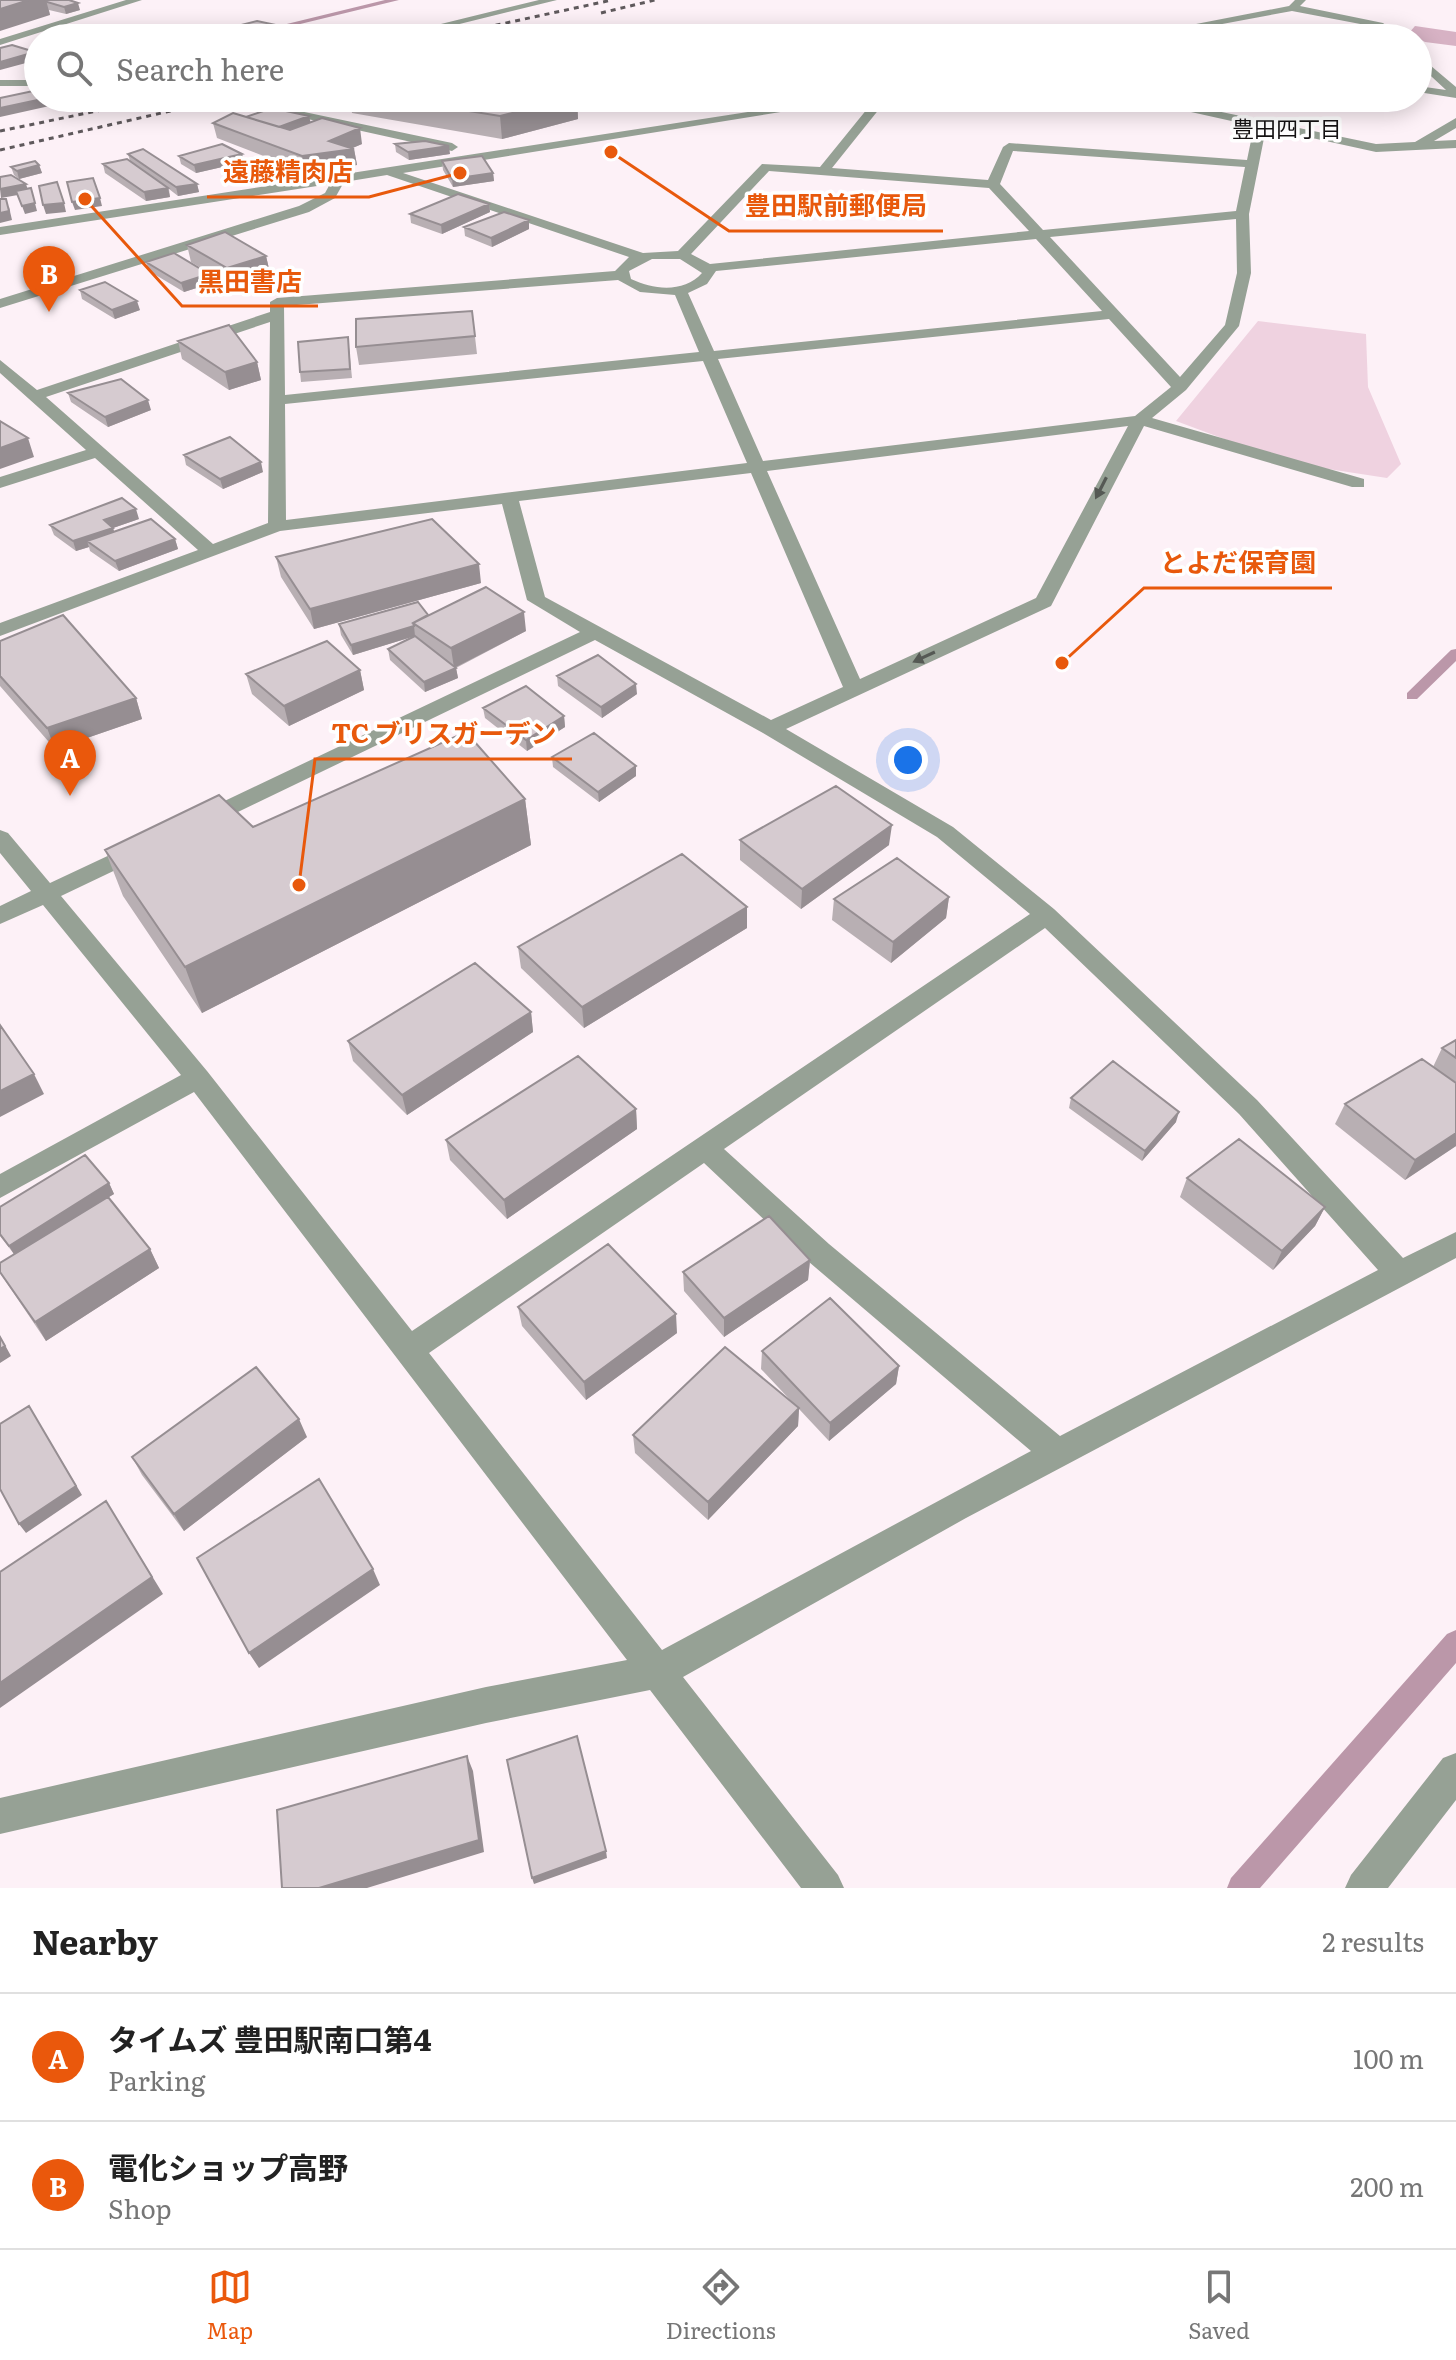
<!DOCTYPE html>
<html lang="en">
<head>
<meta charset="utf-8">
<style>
  body { margin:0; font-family:Literata,"Noto Sans JP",serif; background:#f2f2f2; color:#222 }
  .you { position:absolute; left:908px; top:760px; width:28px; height:28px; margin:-20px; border:6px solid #fff; border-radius:50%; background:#1a73e8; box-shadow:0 0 0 12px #1a73e833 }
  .badge { display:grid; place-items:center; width:52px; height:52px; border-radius:50%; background:#ea580c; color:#fff; font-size:26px; font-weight:700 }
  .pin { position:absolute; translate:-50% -66px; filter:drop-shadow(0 2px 4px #0008) }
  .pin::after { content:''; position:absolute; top:42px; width:28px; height:24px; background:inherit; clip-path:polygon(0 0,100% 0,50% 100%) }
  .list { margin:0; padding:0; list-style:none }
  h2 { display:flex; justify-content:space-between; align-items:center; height:104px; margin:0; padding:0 32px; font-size:34px }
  h2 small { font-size:26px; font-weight:400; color:#767676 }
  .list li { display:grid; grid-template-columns:52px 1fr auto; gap:24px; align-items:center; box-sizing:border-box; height:128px; padding:0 32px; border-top:2px solid #e0e0e0 }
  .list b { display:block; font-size:30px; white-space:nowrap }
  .list p { margin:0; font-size:26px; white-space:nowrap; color:#767676 }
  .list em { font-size:26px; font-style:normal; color:#767676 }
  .icon { flex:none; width:44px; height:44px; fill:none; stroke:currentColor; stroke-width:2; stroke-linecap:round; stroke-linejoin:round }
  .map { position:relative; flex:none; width:1456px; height:1888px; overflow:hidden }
  .search { position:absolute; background:#fff; box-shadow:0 4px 20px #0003; left:24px; right:24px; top:24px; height:88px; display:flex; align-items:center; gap:20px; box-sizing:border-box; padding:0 28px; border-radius:44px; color:#767676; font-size:30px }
  .sheet { height:360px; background:#fff }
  nav { display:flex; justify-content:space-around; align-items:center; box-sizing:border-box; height:112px; border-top:2px solid #e0e0e0; background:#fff; font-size:22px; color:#767676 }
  nav a { display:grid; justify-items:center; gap:4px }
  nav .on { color:#ea580c }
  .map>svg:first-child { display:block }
</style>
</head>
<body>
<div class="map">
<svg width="1456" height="1888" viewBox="0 0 1456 1888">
  <rect width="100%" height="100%" fill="#fdf1f7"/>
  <path fill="#efd2e0" d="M1258 321 1366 334 1368 387 1401 464 1387 478 1289 463 1176 421Z"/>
  <path fill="#d7b2c4" d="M1415 26 1456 32V46L1425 42 1409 33Z"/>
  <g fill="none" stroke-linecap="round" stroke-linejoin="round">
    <path fill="#bb97a9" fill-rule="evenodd" d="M385 0H399L243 38H229Z
      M1456 649V661L1417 699H1407V693L1451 650Z
      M1456 1630V1663L1260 1888H1227L1231 1878 1447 1634Z"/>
    <path fill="#96a195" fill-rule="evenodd" d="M126 0H142L0 45V39Z
      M539 0H557L403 38H384Z
      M1295 0H1306L1300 6 1383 23 1402 38H1390L1376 27 1292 11 1147 38H1124L1289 6Z
      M1418 55 1456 87V98L1418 92V86L1446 90 1418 64Z
      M0 80H38V86H0Z
      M839 98H867L403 173 643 253 678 251 762 164 820 167 876 98H888L832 168 988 180 1003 147 1009 143 1247 160 1254 126 1164 106 1087 98 1164 100 1376 144 1415 142 1456 118V128L1434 141 1456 140V148L1376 152 1266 128 1249 214 1251 273 1239 326 1186 390 1152 418 1364 479V487H1352L1144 426 1051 606 786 729 953 827 1054 909 1257 1100 1403 1258 1456 1232V1258L966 1518 683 1677 838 1875 844 1888H801L650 1690 486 1723 0 1834V1798L486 1687 627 1660 194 1092 0 1198V1174L181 1075 43 905 0 924V906L31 891 0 853V830L8 833 50 883 131 845H147L150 850 147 855 61 896 207 1071 412 1331 1030 914 937 837 763 733 595 640 209 826H193L190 821 193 816 580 632 527 600 502 504 280 531 0 636V623L198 550 95 458 0 488V477L86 450 0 373V360L37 390 270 312V302L277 298 615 271 629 257 387 175 344 182 335 198 309 212 0 308V299L299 206 325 193 330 184 0 235V227ZM1013 151 1245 167 1236 211 1043 230 1000 184ZM769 171 989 188 1029 231 710 264 691 254ZM1236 219 1237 273 1225 325 1180 377 1050 237ZM1036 239 1102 311 714 351 688 293 707 284 716 271ZM652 259H680L702 273C684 293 654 290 631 279L629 271ZM618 280 640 292 675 295 699 352 285 395 284 306ZM1109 319 1171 387 1135 416 763 461 718 359ZM270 322 268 523 213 544 46 397ZM703 361 747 463 286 520 285 404ZM1128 426 1036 598 860 679 767 471ZM751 473 843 687 771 720 545 597 519 501ZM1045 928 1239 1114 1378 1270 1060 1436 829 1244 724 1149ZM704 1163 809 1262 1031 1451 662 1650 429 1353Z
      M271 105 452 143 458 147 452 151 267 110 265 108Z
      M1456 1753V1800L1388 1888H1345L1351 1875 1443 1758Z"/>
    <path stroke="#5f595c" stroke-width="3" stroke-dasharray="5 5" stroke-linecap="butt" d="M601 13 655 0
      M437 38 612 0
      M493 38 546 26
      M0 131 160 98
      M0 150 227 98"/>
  </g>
  <path fill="#b8afb3" d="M0 0H69L80 10 66 14 49 10 50 15Z
    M217 31 285 38H218Z
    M349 98H577L578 119 502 139 352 113Z
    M246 117 310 123 362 144 352 148 354 149 357 165 305 172 217 138 213 123Z
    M395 144 450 154 409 160 396 152Z
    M128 154 197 184 199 192 178 196 169 189 170 197 146 201 105 173 103 164 130 161Z
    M242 154 244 162 196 173 181 164 179 156Z
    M442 161 493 173 494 181 453 187 443 170Z
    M39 165 42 173 19 179 14 175 11 167Z
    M489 204 490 212 442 234 411 223 410 214Z
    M529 220V229L492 247 465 236 464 227Z
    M187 245 266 256 270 273 231 286 191 262Z
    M146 262 212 283 184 292 149 271Z
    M80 290 140 310 115 319 82 299Z
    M472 311 477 354 359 365 356 347Z
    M348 337 352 378 301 382 300 372Z
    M178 341 257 362 261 380 229 390 182 359Z
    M68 393 151 410 108 427 71 402Z
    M184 455 263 472 223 489 186 465Z
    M139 519 113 528 114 531 175 539 178 549 119 571 90 551 89 547 76 551 54 535 50 525Z
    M276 557 481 583 314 629 281 577Z
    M428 615 526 631 456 668 458 678 425 692 390 660 388 649 415 636 353 655 341 635 339 624Z
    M0 641 136 698 142 719 55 749 0 686Z
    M360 670 364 690 289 726 252 694 246 674Z
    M557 676 637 694 602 718 558 686Z
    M483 708 564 716 565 727 527 751 485 718Z
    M552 757 636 776 599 802 553 767Z
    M525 799 531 845 202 1013 123 896 105 850Z
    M740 840 889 845 801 909 740 860Z
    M949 897 946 918 891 963 832 920 834 899Z
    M747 928 584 1028 521 968 518 947Z
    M531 1012 533 1032 407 1115 353 1061 348 1041Z
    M1456 1040V1146L1405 1180 1335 1124 1345 1104 1433 1067 1442 1048Z
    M1071 1098 1176 1122 1142 1161 1069 1108Z
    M636 1109 637 1129 507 1219 450 1160 446 1140Z
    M1187 1178 1325 1207 1315 1226 1273 1270 1180 1197Z
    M109 1183 114 1194 108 1197 150 1249 159 1268 46 1341 0 1273 14 1254 0 1236V1207Z
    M810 1260 808 1280 724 1337 684 1291 683 1272Z
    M518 1307 677 1333 586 1400 522 1326Z
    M762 1351 899 1366 896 1384 829 1441 799 1409 798 1426 708 1520 635 1453 633 1435 794 1404 761 1369Z
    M307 1437 184 1531 142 1475 132 1457Z"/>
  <path fill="#968e92" d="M29 0H46L50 15 0 31V9Z
    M78 3 80 10 66 14 64 7Z
    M284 33 285 38H262Z
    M35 52 37 60 0 70V62Z
    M47 98H71L72 101 0 117V108Z
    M573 98H577L578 119 502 139 500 116Z
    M309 116 311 124 277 137 275 129Z
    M360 128 362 144 348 150 354 149 357 165 305 172 302 156 329 141Z
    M449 146 450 154 409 160 408 152Z
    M242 154 244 162 196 173 194 165Z
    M39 165 42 173 19 179 17 171Z
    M275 165 277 174 241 180 240 172Z
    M493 173 494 181 453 187 452 179Z
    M26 184 29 193 1 198 0 189Z
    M197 184 199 192 178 196 176 187Z
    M31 188 37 211 25 214 22 206Z
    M168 188 170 197 146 201 144 192Z
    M100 198 102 206 75 210 72 202Z
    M64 203 66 212 46 214 43 205Z
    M489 204 490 212 442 234 441 225Z
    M9 207 12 220 0 223V213Z
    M529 220V229L492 247 491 238Z
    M266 256 270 273 231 286 227 268Z
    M209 274 212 283 184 292 181 283Z
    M137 301 140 310 115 319 112 310Z
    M257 362 261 380 229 390 225 372Z
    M148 400 151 410 108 427 105 417Z
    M28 438 34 457 0 469V448Z
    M261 462 263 472 223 489 220 479Z
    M136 509 139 519 113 528 116 538 87 541 89 547 76 551 73 541 104 520Z
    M175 539 178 549 119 571 115 561Z
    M479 564 481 583 314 629 310 609Z
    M524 612 526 631 454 668 451 648Z
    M414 626 415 636 353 655 351 645Z
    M456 668 458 678 425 692 424 682Z
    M360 670 364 690 289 726 284 706Z
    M636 684 637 694 602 718 601 707Z
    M136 698 142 719 55 749 47 728Z
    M564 716 565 727 527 751 526 740Z
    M636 766V776L599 802 598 792Z
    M525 799 531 845 202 1013 185 967Z
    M892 825 889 845 801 909 802 889Z
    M949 897 946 918 891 963 893 942Z
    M747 907V928L584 1028 582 1007Z
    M531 1012 533 1032 407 1115 402 1095Z
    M34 1074 44 1094 0 1117V1091Z
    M636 1109 637 1129 507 1219 504 1200Z
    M1179 1112 1176 1122 1142 1161 1145 1151Z
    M1456 1133V1146L1405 1180 1415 1160Z
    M109 1183 114 1194 15 1256 9 1246Z
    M1325 1207 1315 1226 1273 1270 1282 1251Z
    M150 1249 159 1268 46 1341 35 1322Z
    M810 1260 808 1280 724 1337V1318Z
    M676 1314 677 1333 586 1400 584 1382Z
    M0 1336 11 1356 0 1363Z
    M899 1366 896 1384 829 1441 830 1423Z
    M29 1406 82 1495 26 1533 19 1524Z
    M799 1408 798 1426 708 1520V1502Z
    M299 1419 307 1437 184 1531 174 1514Z
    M106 1501 163 1594 0 1708V1683Z
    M373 1569 380 1585 259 1668 249 1653Z
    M467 1756 473 1771 484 1852 367 1888H319Z
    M606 1851 607 1858 534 1884 532 1878Z"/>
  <path fill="#d6cbd0" stroke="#968e92" stroke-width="2" d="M0 0H29L0 9Z
    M46 0H69L78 3 64 7 47 2Z
    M257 21 281 26 284 33 262 38H232L217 31Z
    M12 45 35 52 0 62V48Z
    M38 90V98H47L0 108V98Z
    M388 98H573L500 116Z
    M272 108 309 116 279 127 246 117Z
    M233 113 290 130 322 118 360 128 329 141 354 149 302 156 213 123Z
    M425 141 449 146 408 152 395 144Z
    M222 144 242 154 194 165 179 156Z
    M143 149 197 184 176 187 128 154Z
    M482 156 493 173 452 179 442 161Z
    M127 159 168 188 144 192 103 164Z
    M35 161 39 165 17 171 11 167Z
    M270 162 275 165 240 172 237 167Z
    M11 175 26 184 0 189V177Z
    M93 178 100 198 72 202 67 182Z
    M57 182 64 203 43 205 39 186Z
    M31 188 35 203 22 206 16 191Z
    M458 194 489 204 441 225 410 214Z
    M0 199H6L9 211 0 213Z
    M504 212 529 220 491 238 464 227Z
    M225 232 266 256 227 268 187 245Z
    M174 253 209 274 181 283 146 262Z
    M105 282 137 301 112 310 80 290Z
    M472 311 475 336 356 347V319Z
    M229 325 257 362 225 372 178 341Z
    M348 337 350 369 300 372 298 342Z
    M121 379 148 400 105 417 68 393Z
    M0 421 28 438 0 448Z
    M230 437 261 462 220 479 184 455Z
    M122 498 136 509 104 520 113 528 73 541 50 525Z
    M151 519 175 539 115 561 87 541Z
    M432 519 479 564 310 609 276 557Z
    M486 587 524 612 451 648 413 623Z
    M418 602 428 615 413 623 414 626 351 645 339 624Z
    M63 615 136 698 47 728 0 676V641Z
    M415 636 456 668 424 682 388 649Z
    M327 641 360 670 284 706 246 674Z
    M598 655 636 684 601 707 557 676Z
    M526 686 564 716 526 740 483 708Z
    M466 732 525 799 185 967 105 850 219 795 253 827Z
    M594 733 636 766 598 792 552 757Z
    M836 786 892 825 802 889 740 840Z
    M682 854 747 907 582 1007 518 947Z
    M897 858 949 897 893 942 834 899Z
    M475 963 531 1012 402 1095 348 1041Z
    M0 1025 34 1074 0 1091Z
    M1456 1040V1058L1442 1048Z
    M578 1056 636 1109 504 1200 446 1140Z
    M1422 1059 1456 1083V1133L1415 1160 1345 1104Z
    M1113 1061 1179 1112 1145 1151 1071 1098Z
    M1239 1139 1325 1207 1282 1251 1187 1178Z
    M85 1155 109 1183 9 1246 0 1234V1207Z
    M108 1197 150 1249 35 1322 0 1272V1263Z
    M769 1216 810 1260 724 1318 683 1272Z
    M608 1244 676 1314 584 1382 518 1307Z
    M830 1298 899 1366 830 1423 762 1351Z
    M0 1337 5 1346 0 1349Z
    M725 1347 799 1408 708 1502 633 1435Z
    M256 1367 299 1419 174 1514 132 1457Z
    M29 1406 76 1486 19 1524 0 1489V1424Z
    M319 1479 373 1569 249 1653 197 1558Z
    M106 1501 152 1577 0 1683V1572Z
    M577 1736 606 1851 532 1878 507 1760Z
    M467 1756 479 1840 319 1888H282L277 1810Z"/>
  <defs><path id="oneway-solid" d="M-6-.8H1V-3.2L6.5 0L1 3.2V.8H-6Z" transform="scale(2)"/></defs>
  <g fill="#555954">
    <use href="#oneway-solid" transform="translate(1101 488) rotate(117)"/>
    <use href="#oneway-solid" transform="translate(924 657) rotate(155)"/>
  </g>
  <g text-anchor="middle" stroke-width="7" stroke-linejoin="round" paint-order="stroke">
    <g font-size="22" fill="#141112" stroke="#fff">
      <text x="1287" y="137">豊田四丁目</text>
    </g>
  </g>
  <path fill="none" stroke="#e8590c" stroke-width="3" d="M460 173L369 197H207M611 152L729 231H943M85 199L182 306H318M1062 663L1144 588H1332M299 885L315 759H572"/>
  <g fill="#e8590c" stroke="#fff" stroke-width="3">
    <circle cx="460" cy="173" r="8"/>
    <circle cx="611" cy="152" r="8"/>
    <circle cx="85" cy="199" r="8"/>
    <circle cx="1062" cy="663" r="8"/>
    <circle cx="299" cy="885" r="8"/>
  </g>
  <g font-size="26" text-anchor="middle" font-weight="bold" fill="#e8590c" stroke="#fff" stroke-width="7" stroke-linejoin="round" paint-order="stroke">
    <text x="288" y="181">遠藤精肉店</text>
    <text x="836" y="215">豊田駅前郵便局</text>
    <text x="250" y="291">黒田書店</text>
    <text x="1238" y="572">とよだ保育園</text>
    <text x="444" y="743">TC ブリスガーデン</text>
  </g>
</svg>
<div class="you"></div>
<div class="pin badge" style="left:70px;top:796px">A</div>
<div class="pin badge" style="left:49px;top:312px">B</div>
<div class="search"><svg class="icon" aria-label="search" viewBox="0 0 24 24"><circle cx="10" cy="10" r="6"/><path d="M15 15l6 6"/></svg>Search here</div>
</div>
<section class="sheet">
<h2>Nearby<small>2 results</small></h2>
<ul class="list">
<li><span class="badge">A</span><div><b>タイムズ 豊田駅南口第4</b><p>Parking</p></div><em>100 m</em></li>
<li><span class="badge">B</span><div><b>電化ショップ高野</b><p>Shop</p></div><em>200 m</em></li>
</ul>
</section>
<nav>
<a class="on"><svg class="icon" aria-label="map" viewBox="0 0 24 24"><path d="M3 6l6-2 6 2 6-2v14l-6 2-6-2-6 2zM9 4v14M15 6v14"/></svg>Map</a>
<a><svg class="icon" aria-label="directions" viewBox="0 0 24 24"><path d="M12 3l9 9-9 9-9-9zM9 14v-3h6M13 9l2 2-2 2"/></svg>Directions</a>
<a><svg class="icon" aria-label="saved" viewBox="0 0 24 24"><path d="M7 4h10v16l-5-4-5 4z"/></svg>Saved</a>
</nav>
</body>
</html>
